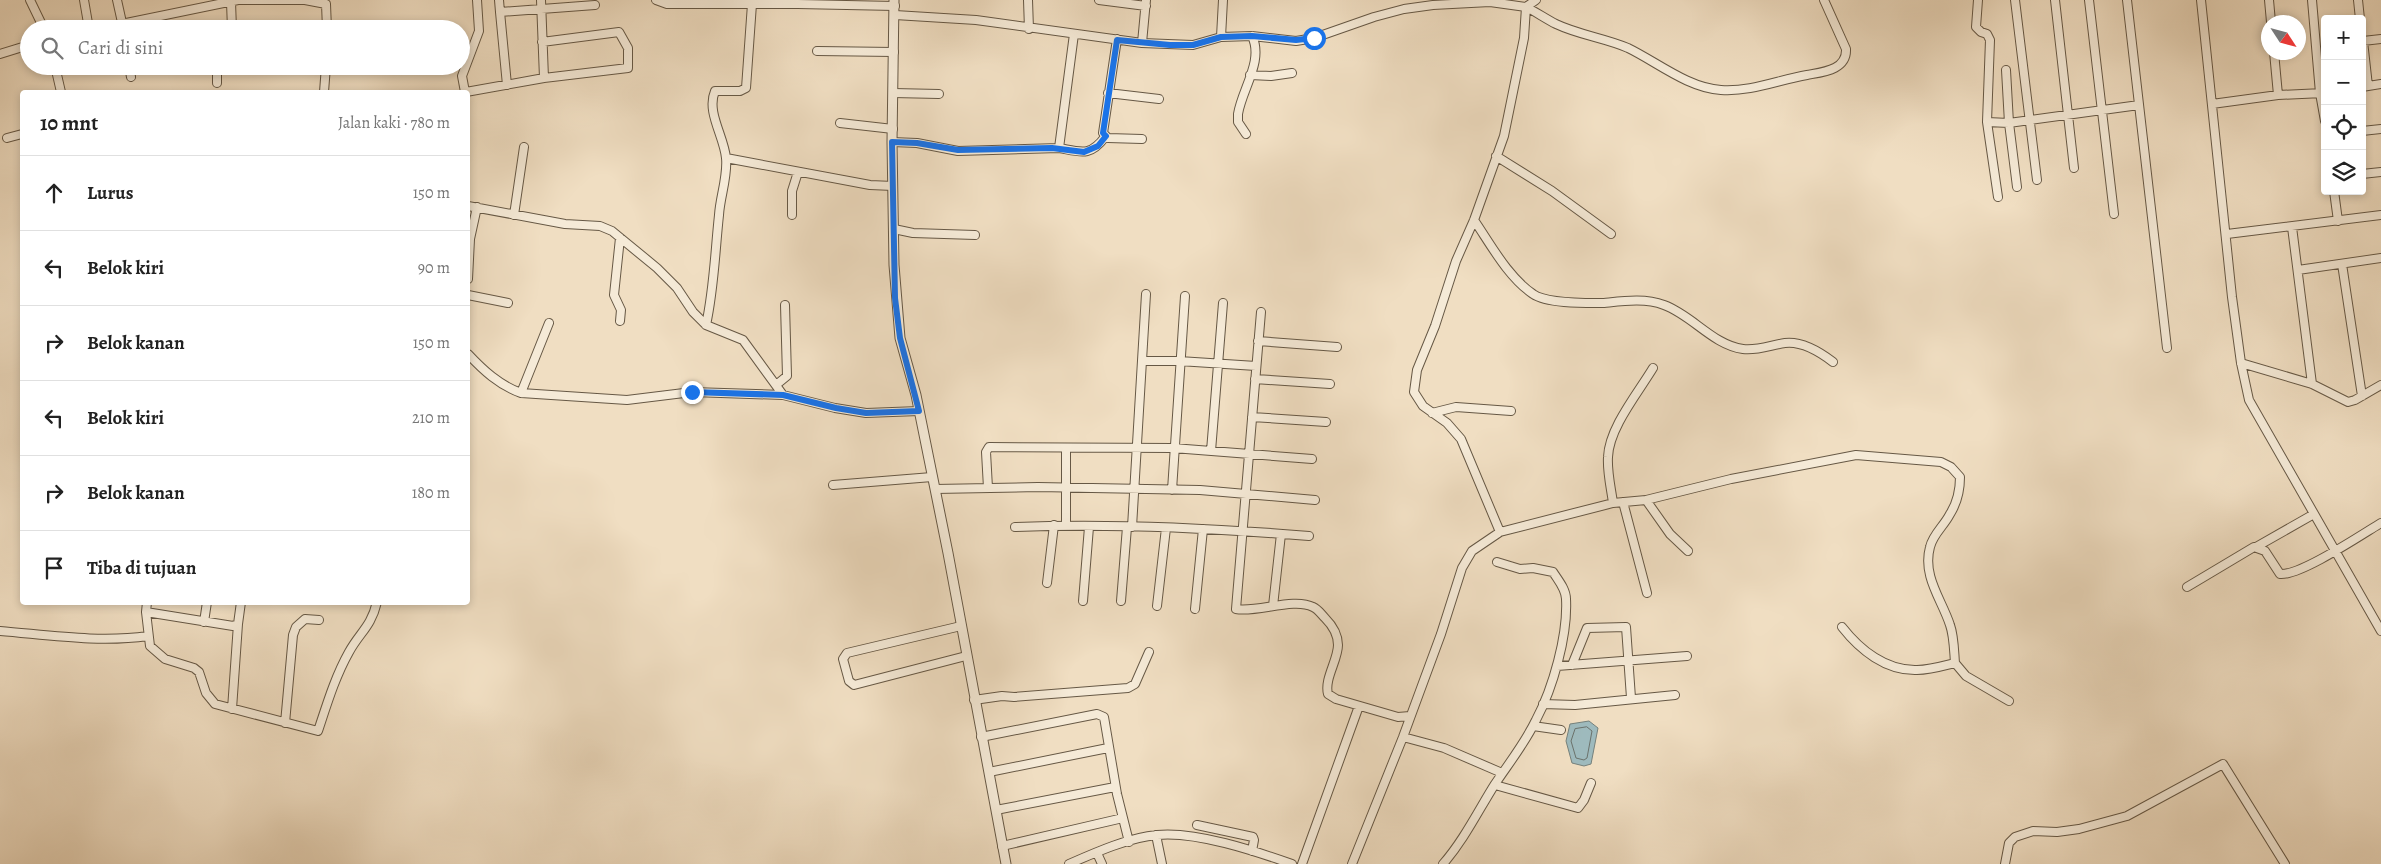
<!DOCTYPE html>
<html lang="id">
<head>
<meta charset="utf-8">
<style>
  body { margin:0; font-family:Alegreya,serif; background:#f6f6f6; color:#222 }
  .controls { position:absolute; right:15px; top:15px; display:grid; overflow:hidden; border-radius:5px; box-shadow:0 2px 8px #0003 }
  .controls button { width:45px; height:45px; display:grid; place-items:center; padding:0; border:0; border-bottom:1px solid #e0e0e0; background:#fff; color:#222; font:25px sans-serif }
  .compass { position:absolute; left:2261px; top:15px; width:45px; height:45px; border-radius:50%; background:#fff; box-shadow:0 2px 8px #0003; rotate:126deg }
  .stop { position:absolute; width:15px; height:15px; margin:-11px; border:4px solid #1a73e8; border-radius:50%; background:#fff }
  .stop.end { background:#1a73e8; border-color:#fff; box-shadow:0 1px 5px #0008 }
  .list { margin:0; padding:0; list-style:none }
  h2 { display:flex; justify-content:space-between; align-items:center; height:65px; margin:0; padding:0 20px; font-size:21px }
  h2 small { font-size:16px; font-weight:400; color:#767676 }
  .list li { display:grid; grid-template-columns:32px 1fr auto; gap:15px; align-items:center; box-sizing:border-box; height:75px; padding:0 20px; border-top:1px solid #e0e0e0 }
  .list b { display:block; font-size:19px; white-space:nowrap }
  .list em { font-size:16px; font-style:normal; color:#767676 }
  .icon { flex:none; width:28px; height:28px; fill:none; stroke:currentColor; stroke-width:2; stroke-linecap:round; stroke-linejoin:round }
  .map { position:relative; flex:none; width:2381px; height:864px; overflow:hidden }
  .search { position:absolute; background:#fff; box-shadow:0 2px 8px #0003; left:20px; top:20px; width:450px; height:55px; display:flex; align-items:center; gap:12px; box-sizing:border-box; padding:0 18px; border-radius:28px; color:#767676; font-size:19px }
  .panel { position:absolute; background:#fff; box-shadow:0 2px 8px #0003; left:20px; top:90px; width:450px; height:515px; border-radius:5px }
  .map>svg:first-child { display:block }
</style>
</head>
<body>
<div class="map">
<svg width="2381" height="864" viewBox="0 0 2381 864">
  <rect width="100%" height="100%" fill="#f0dec2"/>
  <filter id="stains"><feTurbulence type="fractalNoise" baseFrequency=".004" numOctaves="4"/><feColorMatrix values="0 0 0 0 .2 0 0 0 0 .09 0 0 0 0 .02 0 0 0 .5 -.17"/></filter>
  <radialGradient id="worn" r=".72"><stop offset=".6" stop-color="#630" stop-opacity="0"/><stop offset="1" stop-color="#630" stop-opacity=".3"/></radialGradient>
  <path fill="#9ebabd" stroke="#75817c" d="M1589 721 1598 728 1591 764 1584 766 1572 763 1566 741 1570 724Z"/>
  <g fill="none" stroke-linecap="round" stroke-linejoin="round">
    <path stroke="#6b726c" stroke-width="1" d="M1587 727 1592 731 1587 758 1584 760 1576 758 1571 741 1575 729Z"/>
    <g stroke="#665845" stroke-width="10">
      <path id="minor" d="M30 0 44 29
        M84 0 89 29
        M117 0 123 27
        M499 0 500 12 595 5
        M656 0 667 4H798L895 6
        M1028 0 1029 29
        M1099 0 1146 6
        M1978 0 1976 27 1981 32 1987 34 1990 40 1987 122 1998 197
        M2015 0 2037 180
        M2055 0 2074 168
        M2089 0 2114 214
        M2127 0 2167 348
        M2201 0 2232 297 2241 363 2249 400 2381 631
        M2269 0 2271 22
        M2312 0 2320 93 2325 121
        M2358 0 2360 19
        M231 2 232 29
        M500 12 507 85
        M895 15 976 20 1142 43 1193 45 1221 37 1252 36 1296 41 1314 38 1374 17 1404 9 1433 5 1490 2 1526 7 1536 0
        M327 24 348 29
        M97 29 238 0H305L326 4 327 29
        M1221 37 1223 0
        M1117 39 1103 133 1108 138 1142 139
        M542 42 619 32 628 48V68L544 78
        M1142 43 1146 0
        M817 51 894 52
        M2274 52 2278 95
        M0 54 29 45
        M55 66 61 92
        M129 66 131 77
        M2006 70 2009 123 2017 187
        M1250 75 1271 76 1292 73
        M217 83V66
        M2368 86 2363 41 2381 39
        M2362 87 2381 84
        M324 92 326 66
        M465 92 462 76 479 31 477 0
        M466 92 544 78 541 0
        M893 93 939 94
        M1108 93 1159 99
        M2212 104 2278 95 2323 93
        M1987 122 2009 123 2139 105
        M840 123 893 129
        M2362 131 2381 129
        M1246 134 1238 122V114C1242 89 1264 61 1252 36
        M7 138 22 134
        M892 142 917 143 958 151 1059 148 1074 34
        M1059 148C1081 152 1090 157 1105 137
        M1496 156 1552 191 1611 234
        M726 158 870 185 893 186
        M2362 174 2381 172
        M2334 191 2338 221
        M468 206 565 224 600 226 612 231 657 268 677 288 693 312 706 325 743 340 783 395 835 408 866 413 919 411
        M514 215 524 147
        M792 215V191L798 172
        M1474 220C1491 245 1508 277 1533 294 1547 304 1587 303 1604 303 1624 301 1645 298 1664 305 1692 315 1713 345 1743 349 1757 351 1771 345 1785 343 1802 341 1820 352 1833 362
        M2292 227 2312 384
        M894 229 913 233 975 235
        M2227 234 2381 215
        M620 238 614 295 621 310 620 321
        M2342 264 2362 396
        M2298 270 2381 258
        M468 279 470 239 477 207
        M468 295 508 303
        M1261 312 1236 609C1257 613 1294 597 1313 607 1318 609 1321 614 1325 618 1332 625 1338 634 1338 645 1338 660 1324 679 1328 694L1336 699 1398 717 1410 716
        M706 325C714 289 715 252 719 215 720 197 728 176 726 158 724 136 706 112 715 91H740L746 88 752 4
        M1258 341 1337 347
        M468 354C483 370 499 385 521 393L627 400 692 392 783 395
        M1142 361H1179L1256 366
        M2241 363 2312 384 2348 402 2355 400 2381 385
        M1255 379 1330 384
        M776 385 787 376 785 305
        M521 393 549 323
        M1432 413 1456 407 1511 411
        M1252 417 1326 422
        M1066 448V526
        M1211 451 1223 303
        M833 485 932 477
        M988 488 986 452 989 447 1173 448 1312 459
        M935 489 1038 487 1200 490 1315 500
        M1172 490 1185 296
        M1646 500 1670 534 1688 551
        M1623 502 1647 593
        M1613 503C1611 488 1607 472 1608 457 1609 428 1638 393 1653 368
        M1015 527C1112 523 1212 528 1309 536
        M1132 527 1146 294
        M1500 532 1461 439 1447 423 1423 406 1414 392 1417 370 1435 326 1456 261 1474 220 1504 136 1524 38 1526 7C1536 12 1546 19 1556 24 1579 35 1605 38 1628 48 1657 62 1688 88 1721 90 1751 92 1778 80 1807 75 1823 72 1847 70 1846 49L1824 0
        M2256 547 2314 514
        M1047 583 1054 525
        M2187 587 2254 547 2265 551 2280 574C2300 576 2361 535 2381 523
        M1083 601 1089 527
        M1121 601 1127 527
        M147 602 146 612 150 646 165 659 194 668 199 672 206 693 215 704 318 731C327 704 335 677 349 652 360 632 371 627 377 602
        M1157 606 1166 528
        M1273 606 1281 534
        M1195 609 1203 529
        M146 612 233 626 238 624 241 602
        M204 622 207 602
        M961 626 847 653 843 659 849 681 854 685 966 656
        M0 631C49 635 99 643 148 636
        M1955 663 1966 676 2009 701
        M1572 665 1587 628 1626 627 1631 698
        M1557 666 1687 656
        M974 700 1002 696 1014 697 1128 688 1135 684 1149 652
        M1543 704 1575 705 1675 695
        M232 709 238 624
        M285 723 293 635 296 627 305 619 319 620
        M1533 726 1561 730
        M981 737 1097 714 1104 717 1117 794 1129 842
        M1403 737 1444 748 1502 773
        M989 772 1108 748
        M1495 785 1578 808 1584 800 1591 783
        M996 810 1115 787
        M1197 825 1253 837 1254 840 1252 851
        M1156 835 1162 864
        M1002 846 1123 818
        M1097 853 1102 864
        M1069 864C1094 853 1130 837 1157 835 1196 831 1255 851 1292 864
        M1302 864 1359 706
        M1352 864 1403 737 1441 634 1462 568 1472 551 1500 532 1613 503 1646 500 1731 479 1856 455 1941 462 1951 467 1960 477C1960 490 1957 503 1950 514 1944 526 1933 534 1930 547 1922 576 1942 600 1950 625 1954 636 1954 651 1955 663 1943 666 1929 670 1917 670 1886 671 1860 650 1842 627
        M1443 864C1464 840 1478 811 1495 784 1509 763 1525 743 1536 720 1553 688 1568 635 1566 599 1566 589 1558 580 1553 572L1533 568 1520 569 1497 562
        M2005 864 2009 843 2015 837 2033 831 2057 832 2079 829 2127 816 2223 764 2285 864"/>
    </g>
    <g stroke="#665845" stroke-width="11">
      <path id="tertiary" d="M894 0 892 142 894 265 900 338 916 395 948 553 1006 864"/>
    </g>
    <use href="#minor" stroke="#f5ead7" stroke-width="8"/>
    <use href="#tertiary" stroke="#f5ead7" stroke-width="9"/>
  </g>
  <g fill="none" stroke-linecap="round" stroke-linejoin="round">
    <path stroke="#1a73e8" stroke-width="6" d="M692 392 783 395 836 408 866 413 919 411 900 338 895 298 892 142 917 143 958 150 1052 148 1084 152 1098 146 1106 136 1103 133 1117 40 1170 45H1193L1221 37 1252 36 1296 40 1314 38"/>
  </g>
  <rect width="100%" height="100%" filter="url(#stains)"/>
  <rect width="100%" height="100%" fill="url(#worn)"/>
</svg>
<div class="controls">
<button>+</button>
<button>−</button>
<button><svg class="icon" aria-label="locate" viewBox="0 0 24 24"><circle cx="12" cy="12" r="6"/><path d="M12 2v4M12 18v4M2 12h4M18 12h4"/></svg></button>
<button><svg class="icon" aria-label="layers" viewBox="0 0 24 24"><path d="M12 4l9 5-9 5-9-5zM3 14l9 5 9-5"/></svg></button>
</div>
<svg class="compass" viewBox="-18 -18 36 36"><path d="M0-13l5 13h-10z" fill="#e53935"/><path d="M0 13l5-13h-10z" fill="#767676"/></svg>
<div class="stop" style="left:1314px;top:38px"></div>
<div class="stop end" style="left:692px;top:392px"></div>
<div class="search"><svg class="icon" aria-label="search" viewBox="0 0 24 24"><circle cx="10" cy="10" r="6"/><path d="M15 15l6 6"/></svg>Cari di sini</div>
<section class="panel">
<h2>10 mnt<small>Jalan kaki · 780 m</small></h2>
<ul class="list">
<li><svg class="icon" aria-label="ahead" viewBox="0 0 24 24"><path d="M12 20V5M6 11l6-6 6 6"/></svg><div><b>Lurus</b></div><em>150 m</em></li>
<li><svg class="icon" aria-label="left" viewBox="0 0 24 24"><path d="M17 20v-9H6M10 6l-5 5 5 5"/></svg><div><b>Belok kiri</b></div><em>90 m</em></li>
<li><svg class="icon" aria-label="right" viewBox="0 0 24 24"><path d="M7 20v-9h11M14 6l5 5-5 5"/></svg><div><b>Belok kanan</b></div><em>150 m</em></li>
<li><svg class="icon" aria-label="left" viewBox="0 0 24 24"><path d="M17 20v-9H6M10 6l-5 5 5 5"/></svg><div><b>Belok kiri</b></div><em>210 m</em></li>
<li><svg class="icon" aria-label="right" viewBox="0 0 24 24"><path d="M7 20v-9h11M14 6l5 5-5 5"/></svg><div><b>Belok kanan</b></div><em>180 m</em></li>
<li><svg class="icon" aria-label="arrive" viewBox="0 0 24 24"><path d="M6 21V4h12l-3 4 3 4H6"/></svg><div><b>Tiba di tujuan</b></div></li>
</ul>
</section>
</div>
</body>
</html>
